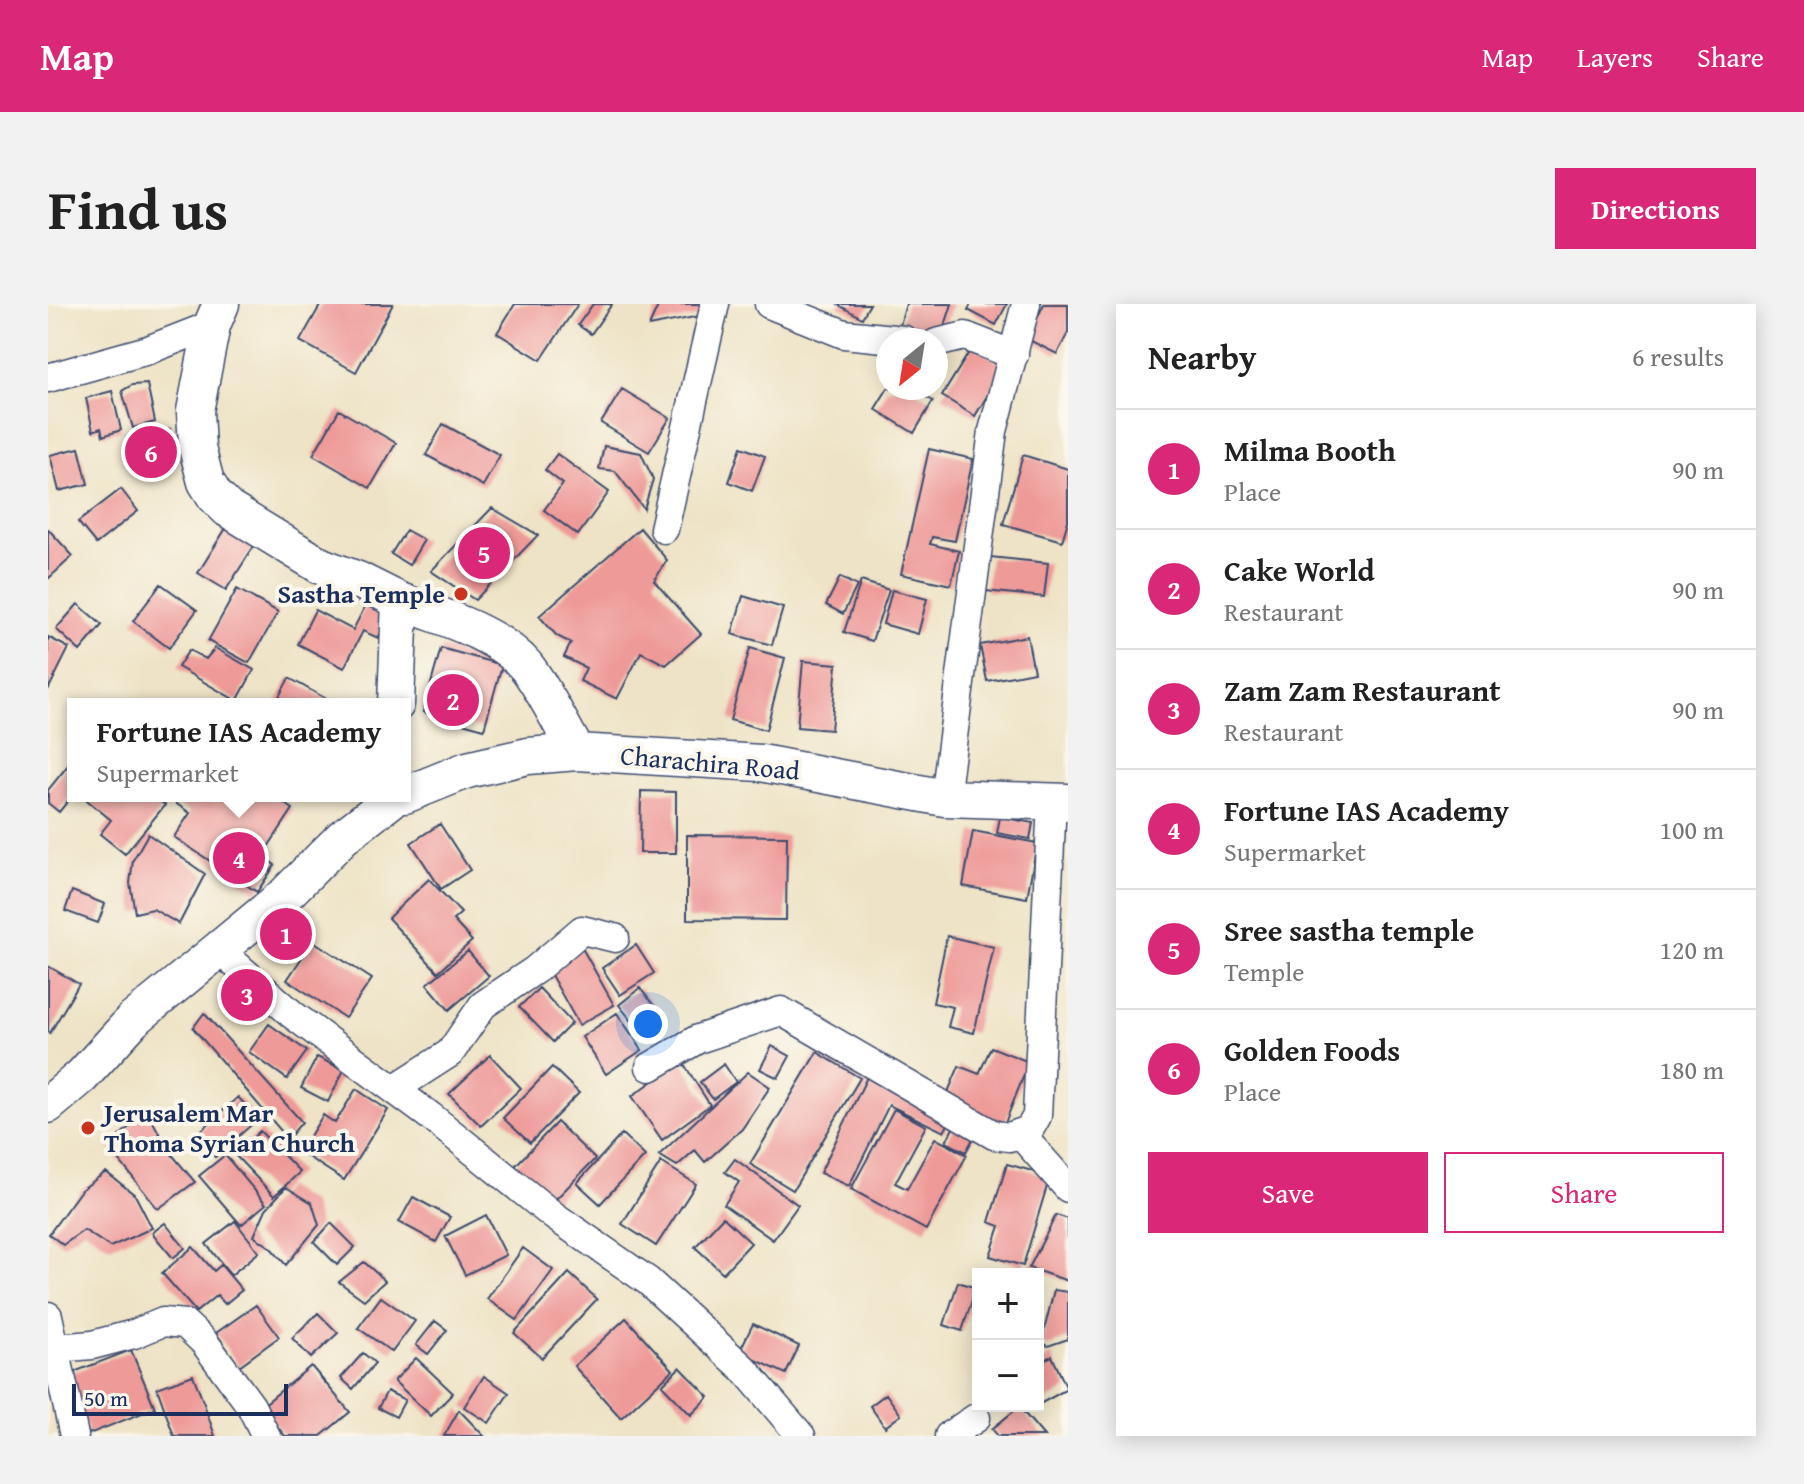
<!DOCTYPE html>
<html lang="en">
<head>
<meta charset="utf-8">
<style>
  body { margin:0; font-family:"Gentium Book Plus",serif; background:#f2f2f2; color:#222 }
  .controls { position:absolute; right:24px; bottom:24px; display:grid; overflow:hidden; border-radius:0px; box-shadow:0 4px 20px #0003 }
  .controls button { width:72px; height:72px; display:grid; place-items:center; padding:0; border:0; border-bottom:2px solid #e0e0e0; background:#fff; color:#222; font:40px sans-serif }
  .compass { position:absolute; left:828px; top:24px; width:72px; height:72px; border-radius:50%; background:#fff; box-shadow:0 4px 20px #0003; rotate:210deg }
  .scale { position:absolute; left:24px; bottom:20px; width:216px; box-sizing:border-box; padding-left:8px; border:4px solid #1b2f5e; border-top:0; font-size:22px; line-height:28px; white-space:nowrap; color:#1b2f5e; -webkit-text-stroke:6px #fbf7ec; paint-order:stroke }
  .you { position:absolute; left:600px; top:720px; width:28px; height:28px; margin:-20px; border:6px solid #fff; border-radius:50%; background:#1a73e8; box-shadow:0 0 0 12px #1a73e833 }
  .badge { display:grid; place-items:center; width:52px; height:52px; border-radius:50%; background:#db2777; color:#fff; font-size:26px; font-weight:700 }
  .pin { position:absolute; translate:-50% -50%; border:4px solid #fff; box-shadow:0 2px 8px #0006 }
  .popup { position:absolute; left:19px; top:394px; width:344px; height:104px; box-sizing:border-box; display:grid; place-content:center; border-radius:0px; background:#fff; filter:drop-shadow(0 2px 6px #0005); font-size:26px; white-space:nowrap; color:#767676 }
  .popup b { font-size:30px; color:#222 }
  .popup::after { content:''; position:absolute; left:50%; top:100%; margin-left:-16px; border:16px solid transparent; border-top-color:#fff }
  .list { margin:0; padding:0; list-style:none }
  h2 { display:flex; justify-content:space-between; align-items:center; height:104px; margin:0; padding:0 32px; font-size:34px }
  h2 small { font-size:26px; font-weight:400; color:#767676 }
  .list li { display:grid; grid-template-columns:52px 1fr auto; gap:24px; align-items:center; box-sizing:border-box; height:120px; padding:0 32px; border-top:2px solid #e0e0e0 }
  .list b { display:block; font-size:30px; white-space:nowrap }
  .list p { margin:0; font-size:26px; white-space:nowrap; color:#767676 }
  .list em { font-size:26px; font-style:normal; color:#767676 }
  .actions { display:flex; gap:16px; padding:24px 32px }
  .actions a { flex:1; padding:18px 0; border:2px solid #db2777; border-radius:0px; text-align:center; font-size:28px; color:#db2777 }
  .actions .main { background:#db2777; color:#fff }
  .map { position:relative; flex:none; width:1020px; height:1132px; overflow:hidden; border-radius:0px }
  header { display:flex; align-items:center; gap:48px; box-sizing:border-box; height:112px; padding:0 40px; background:#db2777; color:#fff }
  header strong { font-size:38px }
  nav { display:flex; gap:44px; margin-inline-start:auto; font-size:28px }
  .intro { display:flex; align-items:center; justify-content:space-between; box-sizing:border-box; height:192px; padding:0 48px }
  h1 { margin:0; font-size:56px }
  .button { padding:20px 36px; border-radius:0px; background:#db2777; color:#fff; font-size:28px; font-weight:700 }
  main { display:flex; gap:48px; padding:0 48px }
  aside { flex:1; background:#fff; border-radius:0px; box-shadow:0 4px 20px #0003 }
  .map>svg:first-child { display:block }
</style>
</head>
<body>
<header>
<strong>Map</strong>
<nav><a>Map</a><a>Layers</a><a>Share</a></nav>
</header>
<div class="intro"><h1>Find us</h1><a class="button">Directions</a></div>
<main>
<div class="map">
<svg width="1020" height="1132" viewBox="0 0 1020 1132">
  <rect width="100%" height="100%" fill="#fbf7ec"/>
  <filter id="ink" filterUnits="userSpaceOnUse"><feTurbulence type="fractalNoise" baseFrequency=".0125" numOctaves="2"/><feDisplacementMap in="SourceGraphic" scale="16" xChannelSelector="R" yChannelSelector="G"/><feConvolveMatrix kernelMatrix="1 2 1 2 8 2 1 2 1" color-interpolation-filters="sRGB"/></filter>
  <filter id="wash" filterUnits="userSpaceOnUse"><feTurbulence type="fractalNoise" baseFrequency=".006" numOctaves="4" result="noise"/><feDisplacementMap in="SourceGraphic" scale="32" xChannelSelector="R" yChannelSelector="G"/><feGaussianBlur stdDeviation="1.8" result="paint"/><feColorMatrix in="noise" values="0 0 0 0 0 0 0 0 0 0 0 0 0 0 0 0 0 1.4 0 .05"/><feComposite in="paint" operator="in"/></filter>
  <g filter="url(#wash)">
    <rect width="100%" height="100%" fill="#eee3c6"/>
    <g id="blocks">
      <path fill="#ee9a98" d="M273 0H345L308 68 252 37Z
        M467 0H530L493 56 449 29Z
        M545 0H564L543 30 530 21Z
        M611 0H655L652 12 601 22Z
        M789 0H822L814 14Z
        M858 0H904L893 34 852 21Z
        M923 0H959L948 21 920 6Z
        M996 0H1020V29L1009 50 979 35Z
        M925 42 957 62 927 112 894 92Z
        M99 80 107 118 85 124 74 87 84 81Z
        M840 84H863L885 97 866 129 827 105Z
        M574 85 622 114 601 148 553 119Z
        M64 87 73 126 55 132 53 124 45 127 38 94Z
        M291 106 348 139 322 184 265 151Z
        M395 120 452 151 435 182 378 151Z
        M122 125 118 164 95 173 79 133Z
        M556 142 593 149 605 175 596 205 567 167 551 165Z
        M693 143 717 152 704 187 681 178Z
        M31 144 40 180 11 187 2 151Z
        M881 145 925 155 907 237 884 233 882 240 911 247 903 281 853 270Z
        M509 150 561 188 530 231 496 206 515 180 497 166Z
        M975 151 1020 165V217L1014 237 955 220Z
        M73 185 90 207 48 240 30 218Z
        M444 204 490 231 427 296 383 267Z
        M185 213 213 231 178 286 150 269Z
        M592 224 619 256 606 277 653 330 618 361 593 348 569 395 532 377 538 364 516 353 523 339 509 332 491 312Z
        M0 225 25 252 0 275Z
        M358 226 376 236 361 261 343 250Z
        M942 253 1000 259 996 293 938 287Z
        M792 273 809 282 795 310 778 301Z
        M813 277 841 286 824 337 796 328Z
        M113 280 149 306 121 344 85 317Z
        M189 285 230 308 201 359 160 337Z
        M844 286 879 295 870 330 835 320Z
        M325 287 348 299 330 334 315 327 296 364 250 340 267 306 305 326Z
        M695 292 735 304 724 341 684 330Z
        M30 300 54 321 32 347 8 325Z
        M979 332 986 368 939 377 932 341Z
        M0 333 21 344 0 386Z
        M167 344 206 366 189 397 130 363 141 346 158 355Z
        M393 344 454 361 436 425 375 408Z
        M702 344 737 354 718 426 682 416Z
        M755 357 789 360 783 426 749 423Z
        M241 374 280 396 278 400H227Z
        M25 455V491L11 508 0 499V486Z
        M593 487 628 488V549H592Z
        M34 492H105L117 501 77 550 52 530 63 516Z
        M117 492H225L245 505 214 552 227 561 209 588 126 533 142 509Z
        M952 513 985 519 982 535 949 529Z
        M392 520 422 566 393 585 363 539Z
        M925 527 989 539 979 594 915 582Z
        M100 530 157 570 131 620 105 605 87 609 82 579 85 556Z
        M639 531 739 532 738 616 639 615Z
        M381 575 413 609 405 616 424 637 390 668 340 614Z
        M24 587 57 600 50 619 17 607Z
        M235 608 260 628 241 651 217 632Z
        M899 632 946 643 926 729 900 723 905 703 885 699Z
        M265 637 324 675 297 714 239 676Z
        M588 641 606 669 572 691 554 664Z
        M534 644 566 701 531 721 499 664Z
        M420 647 441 672 401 706 379 680Z
        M0 662 31 680 2 729 0 728Z
        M491 684 524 719 505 738 471 703Z
        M592 684 616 714 595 731 571 701Z
        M156 709 254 818 240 835 145 724Z
        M569 709 594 746 558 770 534 733Z
        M221 720 259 747 239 775 201 748Z
        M724 742 742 752 730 774 712 765Z
        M943 743 981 758 957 819 897 795 911 762 931 770Z
        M769 748 812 774 745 886 702 860Z
        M442 751 473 784 433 822 401 790Z
        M269 753 296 766 280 798 253 784Z
        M634 757 662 801 614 836 584 792Z
        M676 760 688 778 665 795 652 778Z
        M504 763 531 789 482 839 455 814Z
        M700 768 722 783 694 825 657 858 647 846 629 862 611 851Z
        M820 771 904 813 896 828 841 801 801 882 772 869Z
        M308 785 340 806 296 876 252 848 275 811 287 819Z
        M190 793 210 815 167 853 147 832Z
        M846 805 878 822 847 879 859 885 887 834 919 851 878 926 803 885Z
        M99 807 121 847 147 878 110 905 60 842Z
        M910 814 930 825 918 848 898 838Z
        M509 818 547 855 505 898 467 862Z
        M212 827 252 868 226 892 187 851Z
        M574 830 597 852 552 900 529 879Z
        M177 851 218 900 193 921 151 872Z
        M687 855 750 901 725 936 676 901 691 878 677 868Z
        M613 858 648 880 608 942 574 920Z
        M959 860 1002 872 975 962 942 952 952 922 941 918Z
        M58 868 87 891 104 924 62 943 36 926 15 941 1 930 33 886Z
        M238 883 264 899 271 921 238 961 222 943 206 932 218 905Z
        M365 893 402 913 388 938 351 918Z
        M438 911 458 951 417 971 397 932Z
        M1008 911 1020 915V977L981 964Z
        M675 913 703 939 675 969 647 943Z
        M187 917 211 948 183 971 158 940Z
        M117 919 137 944 125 954 104 929Z
        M283 919 307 943 289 961 266 938Z
        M145 943 166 967 173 961 194 986 177 1000 169 991 148 1008 114 969Z
        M475 944 505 966 469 1016 439 995Z
        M316 958 337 977 316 996 291 978Z
        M521 969 549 995 494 1054 466 1029Z
        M910 978 928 984 914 1027 896 1021Z
        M1006 986 1020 988V1035L1000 1042 993 1039Z
        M333 993 367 1017 344 1048 310 1024Z
        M208 1001 231 1033 191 1062 168 1029Z
        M270 1009 290 1029 263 1054 244 1034Z
        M578 1014 625 1066 573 1114 526 1062Z
        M387 1017 399 1026 380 1050 368 1041Z
        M705 1020 751 1042 738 1070 691 1048Z
        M83 1046 107 1104 41 1130 18 1071Z
        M315 1049 327 1059 305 1085 293 1074Z
        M1004 1052 1019 1085 990 1101V1058Z
        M368 1054 405 1089 383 1112 346 1077Z
        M263 1062 302 1108 273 1132H237L213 1103Z
        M632 1063 661 1093 643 1111 614 1081Z
        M145 1071 156 1100 167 1132H126L109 1084Z
        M436 1072 461 1089 441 1119 416 1103Z
        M339 1087 357 1096 348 1113 330 1104Z
        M838 1090 853 1111 837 1123 822 1102Z
        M971 1103 996 1132H950L944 1125Z
        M411 1106 436 1132H396Z"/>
    </g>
  </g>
  <g filter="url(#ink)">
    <use href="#blocks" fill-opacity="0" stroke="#3b4a6e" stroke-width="2"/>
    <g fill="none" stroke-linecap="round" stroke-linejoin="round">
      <g stroke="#3b4a6e" stroke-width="31">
        <path id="minor" d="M721 0 796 30 856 36
          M888 39 917 32 966 51
          M0 74 100 46 164 21
          M616 225 667 0
          M897 494 945 127 978 0
          M169 644 245 711 382 812 506 912 600 977 696 1065 753 1132
          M602 763 650 735 733 707 946 831 961 833 981 826 989 812 1004 497
          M346 785 402 749 435 701 487 666 534 626 567 634
          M973 831 1020 884
          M0 1012 26 1132
          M9 1044 44 1041 86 1030 115 1018 137 1020 156 1038 203 1102 218 1132
          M901 1132 928 1114"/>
      </g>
      <g stroke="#3b4a6e" stroke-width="39">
        <path id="tertiary" d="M173 0 164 21 147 107 149 144 158 178 167 192 180 205 273 262 310 276 352 297 348 400
          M352 297C391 312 450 329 478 362 495 383 514 423 529 448
          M357 491 419 466 480 452 529 448 713 459 897 494 1020 498
          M0 801 34 772 85 716 237 591 295 533 343 496 344 492"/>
      </g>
      <use href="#minor" stroke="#fff" stroke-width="28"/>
      <use href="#tertiary" stroke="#fff" stroke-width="36"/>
    </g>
  </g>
  <g fill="#c8321e" stroke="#fbf7ec" stroke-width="3">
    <circle cx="413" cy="290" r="8"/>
    <circle cx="40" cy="824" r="8"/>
  </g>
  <g text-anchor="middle" stroke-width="8" stroke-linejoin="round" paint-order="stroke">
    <g font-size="26" font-weight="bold" fill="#1b2f5e" stroke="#fbf7ec" text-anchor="end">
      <text x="397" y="299">Sastha Temple</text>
      <text x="56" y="818" text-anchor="start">Jerusalem Mar<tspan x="56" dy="30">Thoma Syrian Church</tspan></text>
    </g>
    <g font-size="26" fill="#1b2f5e" stroke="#fbf7ec">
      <text transform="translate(662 459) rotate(5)" y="9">Charachira Road</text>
    </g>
  </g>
</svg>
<div class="controls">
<button>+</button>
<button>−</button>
</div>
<svg class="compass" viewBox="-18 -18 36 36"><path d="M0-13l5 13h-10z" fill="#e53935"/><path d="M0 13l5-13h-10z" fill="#767676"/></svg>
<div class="scale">50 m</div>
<div class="you"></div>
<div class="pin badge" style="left:238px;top:630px">1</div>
<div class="pin badge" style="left:405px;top:396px">2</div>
<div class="pin badge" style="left:199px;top:691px">3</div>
<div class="pin badge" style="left:191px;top:554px">4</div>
<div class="popup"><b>Fortune IAS Academy</b>Supermarket</div>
<div class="pin badge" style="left:436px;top:249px">5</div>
<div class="pin badge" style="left:103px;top:148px">6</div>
</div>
<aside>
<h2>Nearby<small>6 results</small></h2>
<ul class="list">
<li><span class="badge">1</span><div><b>Milma Booth</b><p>Place</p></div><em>90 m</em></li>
<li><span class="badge">2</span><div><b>Cake World</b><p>Restaurant</p></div><em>90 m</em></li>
<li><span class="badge">3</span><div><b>Zam Zam Restaurant</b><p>Restaurant</p></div><em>90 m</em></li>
<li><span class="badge">4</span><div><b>Fortune IAS Academy</b><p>Supermarket</p></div><em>100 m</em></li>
<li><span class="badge">5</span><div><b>Sree sastha temple</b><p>Temple</p></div><em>120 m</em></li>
<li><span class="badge">6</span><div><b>Golden Foods</b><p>Place</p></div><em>180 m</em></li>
</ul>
<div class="actions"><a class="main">Save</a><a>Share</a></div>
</aside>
</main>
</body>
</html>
